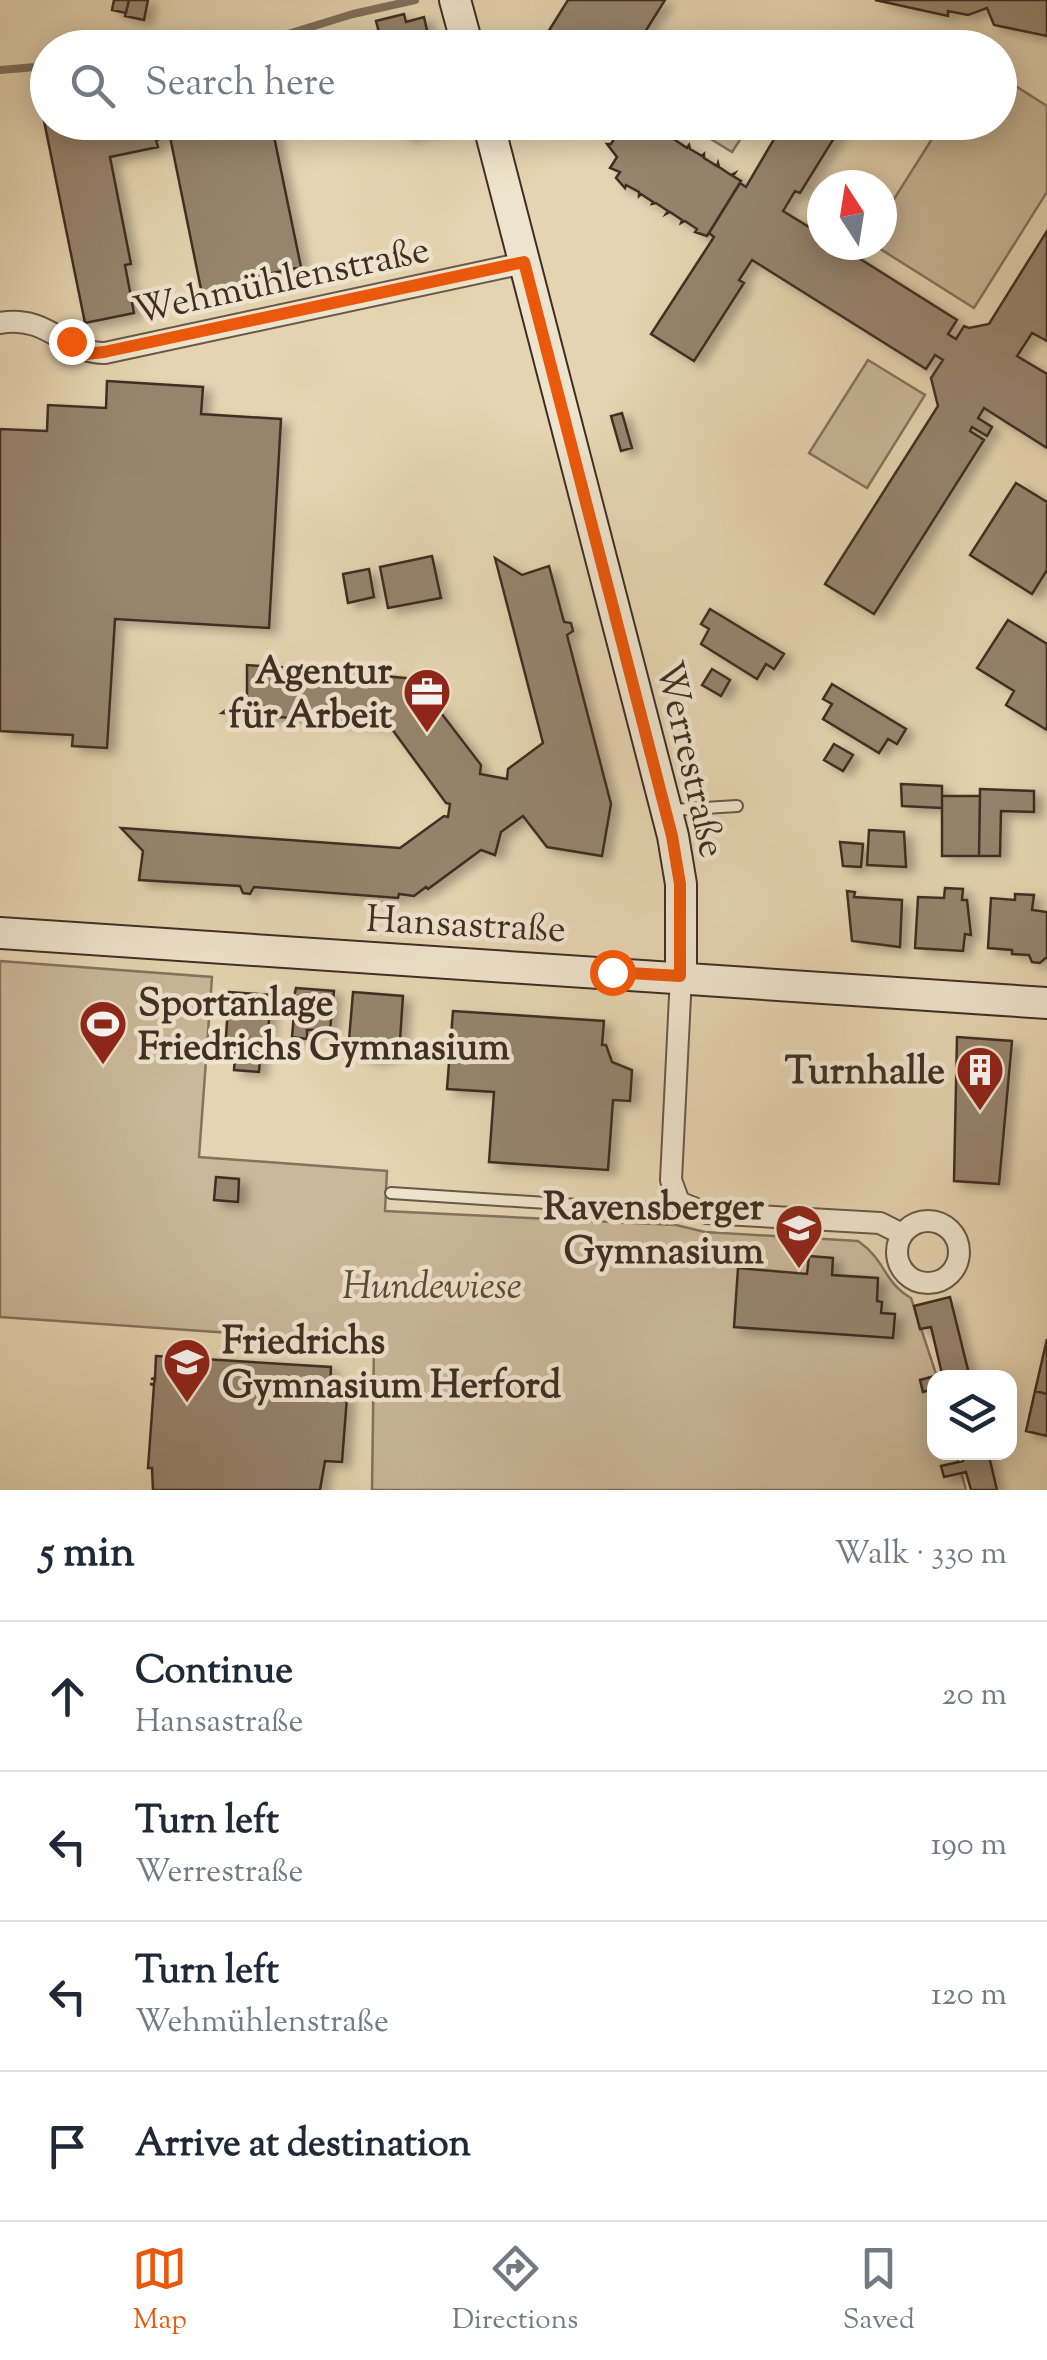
<!DOCTYPE html>
<html lang="en">
<head>
<meta charset="utf-8">
<style>
  body { margin:0; font-family:"Sorts Mill Goudy",serif; background:#f2f2f3; color:#1f2937 }
  .controls { position:absolute; right:30px; bottom:30px; display:grid; overflow:hidden; border-radius:20px; box-shadow:0 5px 25px #0003 }
  .controls button { width:90px; height:90px; display:grid; place-items:center; padding:0; border:0; border-bottom:2px solid #e0e1e3; background:#fff; color:#1f2937; font:50px sans-serif }
  .compass { position:absolute; left:807px; top:170px; width:90px; height:90px; border-radius:50%; background:#fff; box-shadow:0 5px 25px #0003; rotate:348deg }
  .stop { position:absolute; width:30px; height:30px; margin:-22px; border:8px solid #ea580c; border-radius:50%; background:#fff }
  .stop.end { background:#ea580c; border-color:#fff; box-shadow:0 2px 10px #0008 }
  .list { margin:0; padding:0; list-style:none }
  h2 { display:flex; justify-content:space-between; align-items:center; height:130px; margin:0; padding:0 40px; font-size:42px }
  h2 small { font-size:32px; font-weight:400; color:#747a83 }
  .list li { display:grid; grid-template-columns:65px 1fr auto; gap:30px; align-items:center; box-sizing:border-box; height:150px; padding:0 40px; border-top:2px solid #e0e1e3 }
  .list b { display:block; font-size:38px; white-space:nowrap }
  .list p { margin:0; font-size:32px; white-space:nowrap; color:#747a83 }
  .list em { font-size:32px; font-style:normal; color:#747a83 }
  .icon { flex:none; width:55px; height:55px; fill:none; stroke:currentColor; stroke-width:2; stroke-linecap:round; stroke-linejoin:round }
  .map { position:relative; flex:none; width:1047px; height:1490px; overflow:hidden }
  .search { position:absolute; background:#fff; box-shadow:0 5px 25px #0003; left:30px; right:30px; top:30px; height:110px; display:flex; align-items:center; gap:25px; box-sizing:border-box; padding:0 35px; border-radius:55px; color:#747a83; font-size:38px }
  .sheet { height:730px; background:#fff }
  nav { display:flex; justify-content:space-around; align-items:center; box-sizing:border-box; height:140px; border-top:2px solid #e0e1e3; background:#fff; font-size:28px; color:#747a83 }
  nav a { display:grid; justify-items:center; gap:5px }
  nav .on { color:#ea580c }
  .map>svg:first-child { display:block }
</style>
</head>
<body>
<div class="map">
<svg width="1047" height="1490" viewBox="0 0 1047 1490">
  <defs>
    <filter id="shadow"><feDropShadow dx="8" dy="5" stdDeviation="5" flood-color="#0004"/></filter>
  </defs>
  <rect width="100%" height="100%" fill="#e5d4b1"/>
  <filter id="stains"><feTurbulence type="fractalNoise" baseFrequency=".002" numOctaves="4"/><feColorMatrix values="0 0 0 0 .2 0 0 0 0 .09 0 0 0 0 .02 0 0 0 .5 -.17"/></filter>
  <radialGradient id="worn" r=".72"><stop offset=".6" stop-color="#630" stop-opacity="0"/><stop offset="1" stop-color="#630" stop-opacity=".3"/></radialGradient>
  <path fill="#c9b899" stroke="#84735e" stroke-width="2.5" d="M1000 76 1047 106V192L974 308 874 245H882V218L942 123 1000 122Z
    M685 123H751L732 152Z
    M868 360 925 395 867 488 809 453Z
    M0 961 212 977 199 1157 387 1171 385 1211 676 1225 705 1232 858 1241C886 1260 883 1282 911 1298L937 1377 934 1452 956 1453 966 1490H372L374 1343 0 1317Z"/>
  <g fill="none" stroke-linecap="round" stroke-linejoin="round">
    <path stroke="#81705c" stroke-width="8" d="M242 48 353 14 415 0
      M0 70 48 66"/>
  </g>
  <path fill="#96846d" stroke="#402e24" stroke-width="2.5" filter="url(#shadow)" d="M114 0H129L126 13 112 10Z
    M129 0H148L144 20 125 16Z
    M568 0H665L635 48H538Z
    M875 0H1047V36L994 25 987 8 968 15 948 11V16Z
    M404 14 406 22 424 17 431 48H383L376 21Z
    M48 100V122H167L170 137 156 140 158 147 110 157 131 264 125 265 134 313 85 323 40 101Z
    M167 122H271L301 267 254 277 256 288 203 299Z
    M401 122H450L451 124 405 136Z
    M784 122H844L800 193 795 191 783 211 822 235V245H838L957 320 948 334 956 339 964 326 969 328 989 324 1047 231V341L1032 333 1017 356 1047 374V448L984 408 978 418 992 427 987 436 972 427 970 431 984 440 874 614 825 584 938 406 931 378 943 360 935 355 926 369 752 260 739 280 744 283 694 361 651 334 714 237 709 233 740 183 746 187Z
    M651 124 659 129 660 126 661 130 673 138 677 137 675 140 687 148 689 145 690 149 702 156 704 154V158L717 166 718 163 719 167 731 175 735 173 733 176 741 181 707 236 695 232 697 229 685 221 681 223 682 220 670 212 666 214 668 211 656 203 652 204 653 202 641 194 639 196V192L626 185 625 188 616 178 620 172 610 168 617 157 607 144H611L617 134 615 131 632 134 637 125 646 131Z
    M107 381 203 387 201 414 281 419 269 628 115 619 107 748 72 746 73 735 0 731V429L47 431 48 405 106 408Z
    M622 413 632 448 621 451 611 416Z
    M1016 483 1047 502V570L1032 594 970 555Z
    M432 556 441 598 388 608 380 567Z
    M495 558 522 575 549 566 564 622 571 623 573 631 567 635 611 804 602 856 547 847 523 816 501 832 495 855 481 850 428 889 426 887 414 896 399 894 398 898 254 887 250 894 243 893 240 886 139 880 143 851 121 828 400 848 444 816 448 817 450 804 446 803 389 725 222 713 247 694V665L321 670 328 664 334 667V671L415 679 481 765 480 774 507 779 508 769 543 743Z
    M369 569 374 597 348 603 343 574Z
    M710 609 784 654 774 669 766 664 757 679 701 644 709 629 701 624Z
    M1008 620 1047 644V730L1006 705 1014 691 977 668Z
    M712 669 730 680 721 696 702 685Z
    M832 684 906 729 897 744 888 739 879 753 823 719 832 704 823 699Z
    M834 744 853 755 843 771 824 760Z
    M901 784 942 786V808L902 806Z
    M980 789 1034 791V812L1001 811 1000 856H979Z
    M942 796H980L979 856H942Z
    M869 830 904 832 906 867 867 865Z
    M840 842 863 844 861 867 843 866Z
    M945 888 963 889 962 900H967L971 935 965 934 963 951 915 948 918 897 944 898Z
    M847 891 855 892 854 897 902 900 900 947 852 941Z
    M1015 894 1034 895 1032 910 1047 912V957L1040 963 1032 962 1029 955 1012 954V950L988 948 991 898 1015 900Z
    M296 988 334 991 330 1030H307V1039L292 1037 294 1014 290 1013Z
    M229 992 271 995 267 1045H261L259 1072 234 1070 236 1043 226 1037Z
    M353 992 403 996 399 1055 383 1054 382 1060 365 1058 366 1053 348 1052Z
    M453 1011 604 1021 602 1045H606L612 1062 632 1070 630 1101 613 1100 608 1170 489 1162 494 1092 447 1089Z
    M957 1037 1012 1041 999 1184 954 1181Z
    M216 1177 239 1179 238 1202 214 1200Z
    M809 1256 833 1258 832 1275 878 1278 877 1301 882 1302 881 1313 895 1314 893 1338 734 1327 738 1268 807 1274Z
    M950 1297 970 1378H934V1389L923 1392 920 1380 942 1374 931 1327 920 1329 914 1306Z
    M1047 1339V1394L1035 1391Z
    M156 1356 331 1367 330 1388 342 1389 341 1397H347L342 1462 325 1461 320 1490H153L152 1468H148L154 1385 150 1384H154L155 1379H151L155 1378Z
    M1035 1391 1047 1394V1436L1026 1431Z
    M961 1452H988L997 1490H971L966 1472 944 1477 941 1466 963 1461Z"/>
  <g fill="none" stroke-linecap="round" stroke-linejoin="round">
    <g stroke="#695847" stroke-width="14">
      <path id="lane" d="M672 810 737 806
        M391 1193 640 1209 678 1202"/>
    </g>
    <g stroke="#695847" stroke-width="24">
      <path id="street" d="M0 323C48 314 66 354 105 353L524 263
        M681 976 671 1180 679 1202 706 1213 880 1223 902 1234
        M897 1252a31 31 0 1 1 62 0a31 31 0 1 1-62 0Z"/>
    </g>
    <g stroke="#402e24" stroke-width="34">
      <path id="secondary" d="M455 0 468 48
        M488 122 673 836 681 884V976
        M0 933 1047 1003"/>
    </g>
    <use href="#lane" stroke="#eee3cc" stroke-width="10"/>
    <use href="#street" stroke="#eee3cc" stroke-width="20"/>
    <use href="#secondary" stroke="#eee3cc" stroke-width="30"/>
  </g>
  <g fill="none" stroke-linecap="round" stroke-linejoin="round">
    <path stroke="#ea580c" stroke-width="12" d="M71 341 86 354 104 352 524 262 672 836 680 884V976L612 972"/>
  </g>
  <defs>
    <g id="office-pin" transform="scale(2.5)"><path d="M0 17L-7.5 6A9.5 9.5 0 1 1 7.5 6Z" fill="#8f2418" stroke="#eee3cc"/><path d="M-6-3h4V-5.5h4V-3h4V5H-6ZM-1-4.5V-3h2v-1.5ZM-6 0V1H6V0Z" fill="#fff"/></g>
    <g id="stadium-pin" transform="scale(2.5)"><path d="M0 17L-7.5 6A9.5 9.5 0 1 1 7.5 6Z" fill="#8f2418" stroke="#eee3cc"/><path d="M0-5a6.5 5 0 1 0 0 10a6.5 5 0 1 0 0-10ZM-3.5-1.8h7v3.6h-7Z" fill="#fff"/></g>
    <g id="building-pin" transform="scale(2.5)"><path d="M0 17L-7.5 6A9.5 9.5 0 1 1 7.5 6Z" fill="#8f2418" stroke="#eee3cc"/><path d="M-4-6H4V6H1V3H-1V6H-4ZM-2.5-4.3h1.7v1.8h-1.7ZM.8-4.3h1.7v1.8H.8ZM-2.5-1h1.7V.8h-1.7ZM.8-1h1.7V.8H.8Z" fill="#fff"/></g>
    <g id="school-pin" transform="scale(2.5)"><path d="M0 17L-7.5 6A9.5 9.5 0 1 1 7.5 6Z" fill="#8f2418" stroke="#eee3cc"/><path d="M0-5L7-2L0 1L-7-2ZM-4 1L0 2.5L4 1V4Q0 6-4 4Z" fill="#fff"/></g>
  </defs>
  <g fill-rule="evenodd">
    <use href="#office-pin" x="427" y="692"/>
    <use href="#stadium-pin" x="103" y="1024"/>
    <use href="#building-pin" x="980" y="1070"/>
    <use href="#school-pin" x="799" y="1228"/>
    <use href="#school-pin" x="187" y="1362"/>
  </g>
  <g text-anchor="middle" stroke-width="9" stroke-linejoin="round" paint-order="stroke">
    <g font-size="38" fill="#402e24" stroke="#eee3cc">
      <text transform="translate(281 279) rotate(-12)" y="13">Wehmühlenstraße</text>
      <text transform="translate(692 759) rotate(77)" y="13">Werrestraße</text>
      <text transform="translate(466 923) rotate(3)" y="13">Hansastraße</text>
    </g>
    <g font-size="38" font-weight="bold" fill="#402e24" stroke="#eee3cc" text-anchor="end">
      <text x="392" y="683">Agentur<tspan x="392" dy="44">für Arbeit</tspan></text>
      <text x="138" y="1015" text-anchor="start">Sportanlage<tspan x="138" dy="44">Friedrichs Gymnasium</tspan></text>
      <text x="945" y="1083">Turnhalle</text>
      <text x="764" y="1219">Ravensberger<tspan x="764" dy="44">Gymnasium</tspan></text>
      <text x="222" y="1353" text-anchor="start">Friedrichs<tspan x="222" dy="44">Gymnasium Herford</tspan></text>
    </g>
    <g font-size="38" font-style="italic" fill="#5b4a3b" stroke="#eee3cc">
      <text x="432" y="1298">Hundewiese</text>
    </g>
  </g>
  <rect width="100%" height="100%" filter="url(#stains)"/>
  <rect width="100%" height="100%" fill="url(#worn)"/>
</svg>
<div class="controls">
<button><svg class="icon" aria-label="layers" viewBox="0 0 24 24"><path d="M12 4l9 5-9 5-9-5zM3 14l9 5 9-5"/></svg></button>
</div>
<svg class="compass" viewBox="-18 -18 36 36"><path d="M0-13l5 13h-10z" fill="#e53935"/><path d="M0 13l5-13h-10z" fill="#747a83"/></svg>
<div class="stop" style="left:612px;top:972px"></div>
<div class="stop end" style="left:71px;top:341px"></div>
<div class="search"><svg class="icon" aria-label="search" viewBox="0 0 24 24"><circle cx="10" cy="10" r="6"/><path d="M15 15l6 6"/></svg>Search here</div>
</div>
<section class="sheet">
<h2>5 min<small>Walk · 330 m</small></h2>
<ul class="list">
<li><svg class="icon" aria-label="ahead" viewBox="0 0 24 24"><path d="M12 20V5M6 11l6-6 6 6"/></svg><div><b>Continue</b><p>Hansastraße</p></div><em>20 m</em></li>
<li><svg class="icon" aria-label="left" viewBox="0 0 24 24"><path d="M17 20v-9H6M10 6l-5 5 5 5"/></svg><div><b>Turn left</b><p>Werrestraße</p></div><em>190 m</em></li>
<li><svg class="icon" aria-label="left" viewBox="0 0 24 24"><path d="M17 20v-9H6M10 6l-5 5 5 5"/></svg><div><b>Turn left</b><p>Wehmühlenstraße</p></div><em>120 m</em></li>
<li><svg class="icon" aria-label="arrive" viewBox="0 0 24 24"><path d="M6 21V4h12l-3 4 3 4H6"/></svg><div><b>Arrive at destination</b></div></li>
</ul>
</section>
<nav>
<a class="on"><svg class="icon" aria-label="map" viewBox="0 0 24 24"><path d="M3 6l6-2 6 2 6-2v14l-6 2-6-2-6 2zM9 4v14M15 6v14"/></svg>Map</a>
<a><svg class="icon" aria-label="directions" viewBox="0 0 24 24"><path d="M12 3l9 9-9 9-9-9zM9 14v-3h6M13 9l2 2-2 2"/></svg>Directions</a>
<a><svg class="icon" aria-label="saved" viewBox="0 0 24 24"><path d="M7 4h10v16l-5-4-5 4z"/></svg>Saved</a>
</nav>
</body>
</html>
